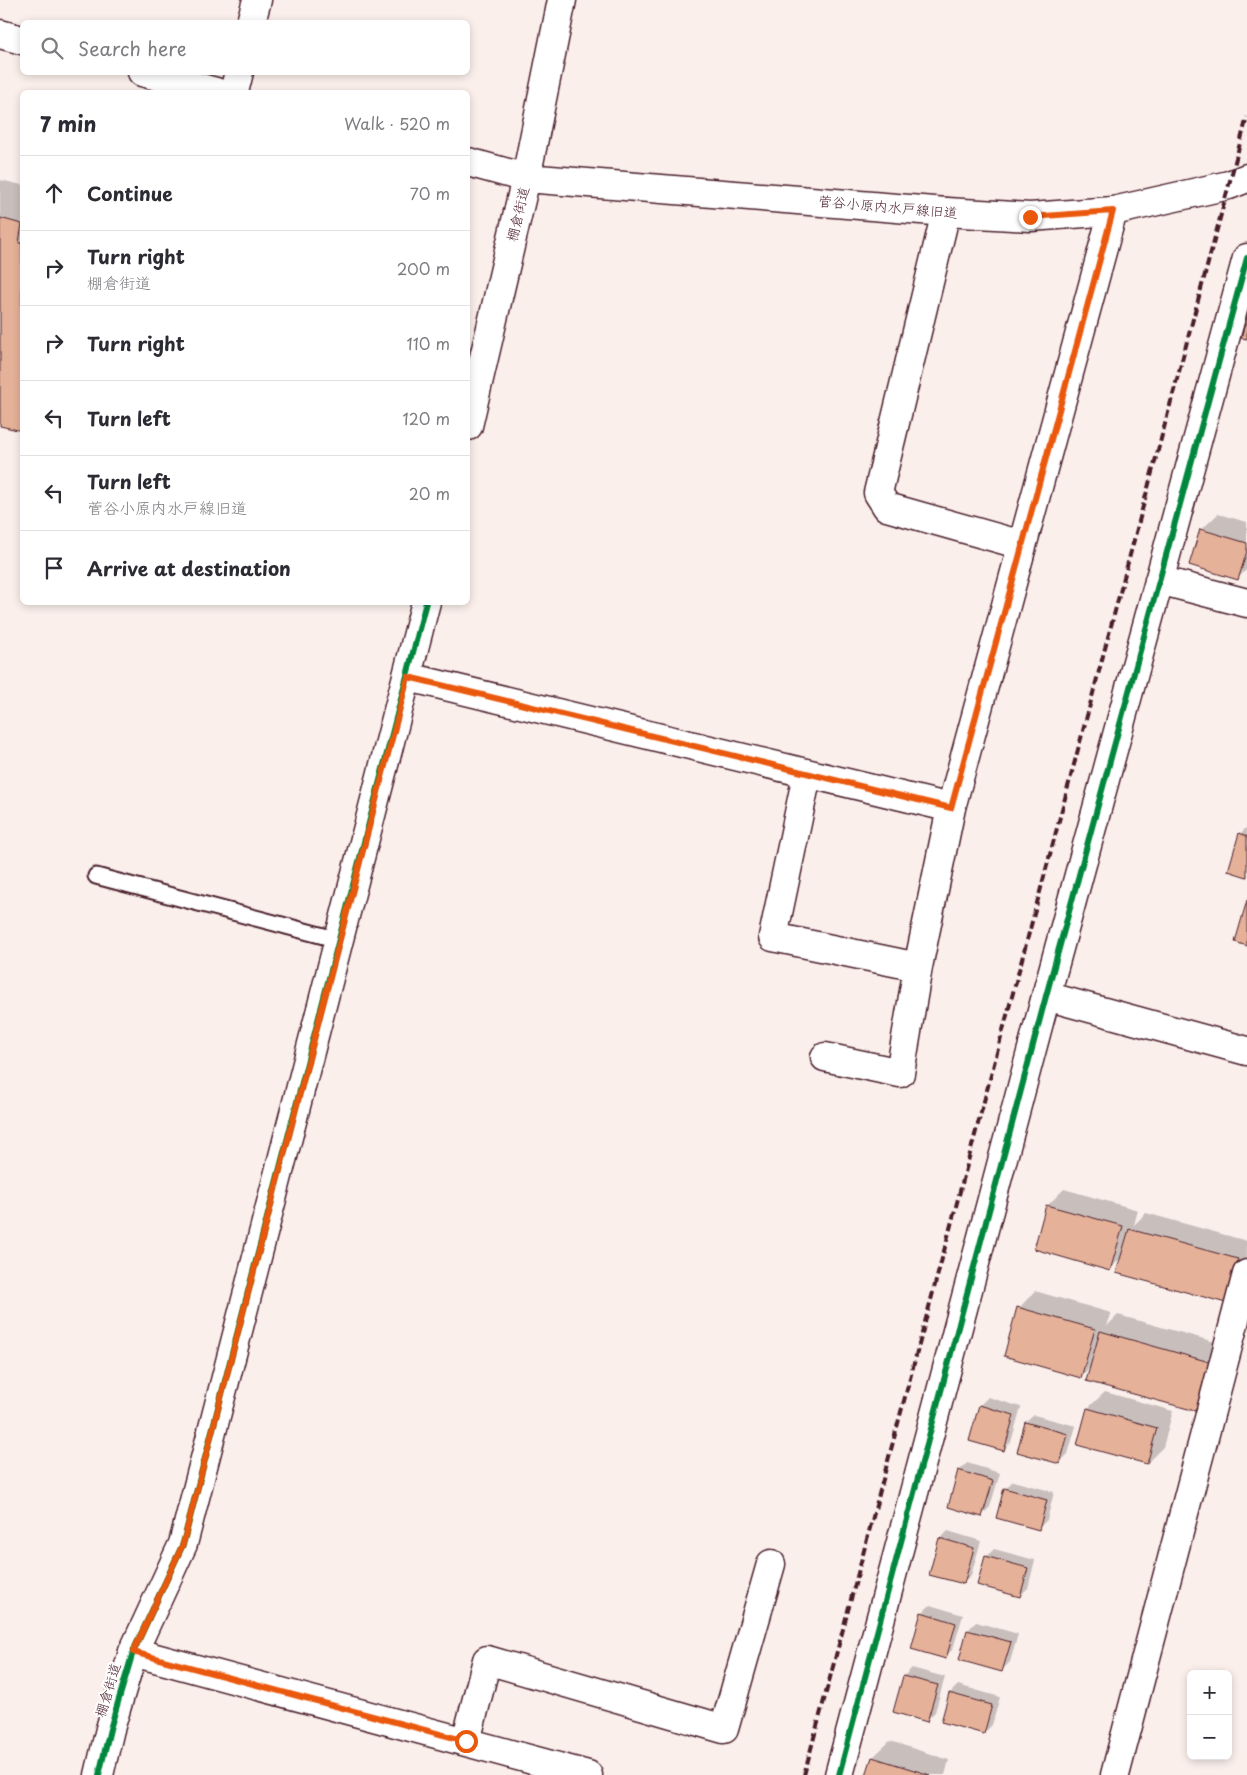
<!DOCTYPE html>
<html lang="en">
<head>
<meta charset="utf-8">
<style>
  body { margin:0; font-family:"Playpen Sans","Klee One",sans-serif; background:#f7f7f7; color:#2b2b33 }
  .controls { position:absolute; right:15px; bottom:15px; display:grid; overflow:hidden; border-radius:8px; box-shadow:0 2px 8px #0003 }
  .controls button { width:45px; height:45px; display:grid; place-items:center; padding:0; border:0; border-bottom:1px solid #e1e1e2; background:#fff; color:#2b2b33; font:25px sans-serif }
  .stop { position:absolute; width:15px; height:15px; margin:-11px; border:4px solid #ea580c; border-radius:50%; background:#fff }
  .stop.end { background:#ea580c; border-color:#fff; box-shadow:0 1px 5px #0008 }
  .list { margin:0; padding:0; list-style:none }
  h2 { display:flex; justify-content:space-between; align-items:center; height:65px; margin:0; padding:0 20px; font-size:21px }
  h2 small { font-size:16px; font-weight:400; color:#7c7c81 }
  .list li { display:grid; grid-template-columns:32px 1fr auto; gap:15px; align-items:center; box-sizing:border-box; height:75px; padding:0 20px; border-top:1px solid #e1e1e2 }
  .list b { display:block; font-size:19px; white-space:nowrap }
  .list p { margin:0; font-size:16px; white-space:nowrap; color:#7c7c81 }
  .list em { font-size:16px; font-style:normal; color:#7c7c81 }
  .icon { flex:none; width:28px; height:28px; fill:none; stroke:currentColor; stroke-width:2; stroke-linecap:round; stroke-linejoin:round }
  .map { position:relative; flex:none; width:1247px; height:1775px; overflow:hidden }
  .search { position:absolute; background:#fff; box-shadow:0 2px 8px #0003; left:20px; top:20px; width:450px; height:55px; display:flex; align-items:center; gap:12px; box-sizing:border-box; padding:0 18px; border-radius:8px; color:#7c7c81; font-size:19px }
  .panel { position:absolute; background:#fff; box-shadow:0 2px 8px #0003; left:20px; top:90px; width:450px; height:515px; border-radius:8px }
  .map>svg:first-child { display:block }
</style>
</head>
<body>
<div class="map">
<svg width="1247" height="1775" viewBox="0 0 1247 1775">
  <rect width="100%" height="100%" fill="#faefeb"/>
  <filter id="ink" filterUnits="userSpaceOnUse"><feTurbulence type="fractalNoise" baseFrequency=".02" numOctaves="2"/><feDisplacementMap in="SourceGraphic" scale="10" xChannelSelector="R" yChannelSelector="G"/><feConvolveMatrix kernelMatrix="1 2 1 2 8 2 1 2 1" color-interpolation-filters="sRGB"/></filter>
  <g filter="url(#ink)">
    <path fill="#0003" d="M0 180 22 185V430L0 425Z
      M1218 514 1247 522V569L1238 578 1201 530Z
      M1247 827V875L1240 834Z
      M1064 1189 1138 1210 1134 1225 1146 1213 1247 1241V1267L1242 1286 1122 1257 1110 1269 1047 1206Z
      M1035 1291 1111 1313 1107 1326 1118 1315 1229 1346 1215 1394 1092 1365 1081 1377 1019 1308Z
      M1105 1392 1173 1411 1163 1447 1147 1463 1088 1408Z
      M988 1397 1021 1407 1011 1442 1003 1450 980 1405Z
      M1034 1415 1076 1426 1068 1454 1060 1462 1026 1422Z
      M967 1463 1000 1473 990 1507 982 1515 959 1471Z
      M1013 1481 1054 1492 1047 1520 1039 1528 1005 1489Z
      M948 1531 981 1541 971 1575 963 1583 940 1539Z
      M994 1549 1035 1560 1028 1588 1020 1596 986 1557Z
      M930 1605 963 1615 953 1649 945 1657 922 1613Z
      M976 1622 1018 1634 1010 1662 1002 1670 960 1659 968 1630Z
      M912 1668 945 1677 935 1712 927 1720 894 1711 904 1676Z
      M958 1685 1000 1697 992 1725 984 1733 950 1693Z
      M890 1741 949 1760 945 1775H868L873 1757Z"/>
    <path fill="#e5b199" stroke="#4a1f2b" d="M0 218 22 224 19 243H22V431L0 426Z
      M1247 316V339L1241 338Z
      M1200 529 1247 543V551L1238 580 1189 565Z
      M1239 833 1247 836V877L1228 871Z
      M1247 900V946L1235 942Z
      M1046 1205 1123 1226 1110 1271 1034 1249Z
      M1129 1229 1238 1259 1226 1303 1116 1273Z
      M1017 1307 1095 1329 1081 1378 1004 1356Z
      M1100 1331 1213 1363 1199 1412 1086 1381Z
      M979 1405 1014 1415 1004 1451 969 1441Z
      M1087 1408 1157 1428 1147 1464 1077 1445Z
      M1025 1422 1068 1434 1060 1464 1017 1452Z
      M958 1470 993 1481 982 1517 948 1507Z
      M1004 1488 1047 1500 1039 1530 996 1518Z
      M939 1538 974 1548 964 1584 929 1575Z
      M985 1556 1028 1568 1020 1597 977 1585Z
      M921 1612 956 1623 946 1659 911 1649Z
      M967 1630 1011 1642 1002 1672 959 1660Z
      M903 1676 938 1685 927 1722 893 1712Z
      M949 1693 992 1705 984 1734 941 1722Z
      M872 1757 930 1775H866Z"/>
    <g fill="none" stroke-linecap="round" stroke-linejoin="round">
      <g stroke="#4a1f2b" stroke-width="19">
        <path id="service" d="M96 876 339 940"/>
      </g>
      <g stroke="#4a1f2b" stroke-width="31">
        <path id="minor" d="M251 22 257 0
          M234 92 239 72
          M946 212 878 493 887 507 1022 545
          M1159 580 1247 603
          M408 677 951 808
          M807 775 773 937 918 967 951 808 1113 211
          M1046 996 1247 1051
          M825 1057 900 1073 918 967
          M133 1652 588 1775
          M466 1741 487 1660 724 1729 771 1564
          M839 1775 1046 996 1247 258
          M1115 1775 1247 1274"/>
      </g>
      <g stroke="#4a1f2b" stroke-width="31">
        <path id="tertiary" d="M0 34 22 40
          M142 72 216 92
          M468 162 526 178 946 212 1030 217 1113 211 1229 185 1247 178
          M468 426 526 178 562 0
          M99 1775 110 1729 133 1652 183 1544 426 602"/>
      </g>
      <use href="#service" stroke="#fff" stroke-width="15"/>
      <use href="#minor" stroke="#fff" stroke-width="28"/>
      <use href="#tertiary" stroke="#fff" stroke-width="28"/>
      <path stroke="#4a1f2b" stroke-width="4" stroke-dasharray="8 4" stroke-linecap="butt" d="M804 1775 1247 117"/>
      <g stroke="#fff" stroke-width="9">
        <path id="cycleway" d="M99 1775 110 1729 133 1652 183 1544 426 602
          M839 1775 1046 996 1247 258"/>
      </g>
      <use href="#cycleway" stroke="#00873e" stroke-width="6"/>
    </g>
  </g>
  <g fill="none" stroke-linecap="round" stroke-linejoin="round" filter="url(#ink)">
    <path stroke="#ea580c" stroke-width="6" d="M466 1741 133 1652 183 1544 408 677 951 808 1113 211 1030 217"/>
  </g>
  <g text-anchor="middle" stroke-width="4" stroke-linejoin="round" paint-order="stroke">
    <g font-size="14" fill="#4a1f2b" stroke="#fff">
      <text transform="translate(888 207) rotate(5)" y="5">菅谷小原内水戸線旧道</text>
      <text transform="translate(518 214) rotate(-77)" y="5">棚倉街道</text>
      <text transform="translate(108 1690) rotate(-73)" y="5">棚倉街道</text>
    </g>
  </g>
</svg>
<div class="controls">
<button>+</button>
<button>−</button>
</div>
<div class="stop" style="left:466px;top:1741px"></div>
<div class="stop end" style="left:1030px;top:217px"></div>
<div class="search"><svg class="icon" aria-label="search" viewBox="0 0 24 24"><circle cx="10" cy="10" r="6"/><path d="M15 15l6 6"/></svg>Search here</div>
<section class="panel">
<h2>7 min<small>Walk · 520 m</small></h2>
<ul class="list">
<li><svg class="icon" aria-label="ahead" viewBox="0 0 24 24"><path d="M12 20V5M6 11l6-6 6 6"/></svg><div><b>Continue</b></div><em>70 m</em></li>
<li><svg class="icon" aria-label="right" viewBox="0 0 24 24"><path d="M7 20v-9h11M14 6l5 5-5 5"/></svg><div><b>Turn right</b><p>棚倉街道</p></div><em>200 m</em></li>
<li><svg class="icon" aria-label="right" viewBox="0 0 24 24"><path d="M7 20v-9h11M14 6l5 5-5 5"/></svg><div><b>Turn right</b></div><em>110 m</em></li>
<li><svg class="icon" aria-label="left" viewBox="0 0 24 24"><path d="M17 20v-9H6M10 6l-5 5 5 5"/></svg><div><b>Turn left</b></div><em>120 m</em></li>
<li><svg class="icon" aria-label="left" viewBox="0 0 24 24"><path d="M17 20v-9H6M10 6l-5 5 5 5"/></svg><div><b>Turn left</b><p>菅谷小原内水戸線旧道</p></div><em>20 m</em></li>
<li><svg class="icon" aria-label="arrive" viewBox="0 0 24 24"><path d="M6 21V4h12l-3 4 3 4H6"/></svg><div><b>Arrive at destination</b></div></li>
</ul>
</section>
</div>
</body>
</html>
